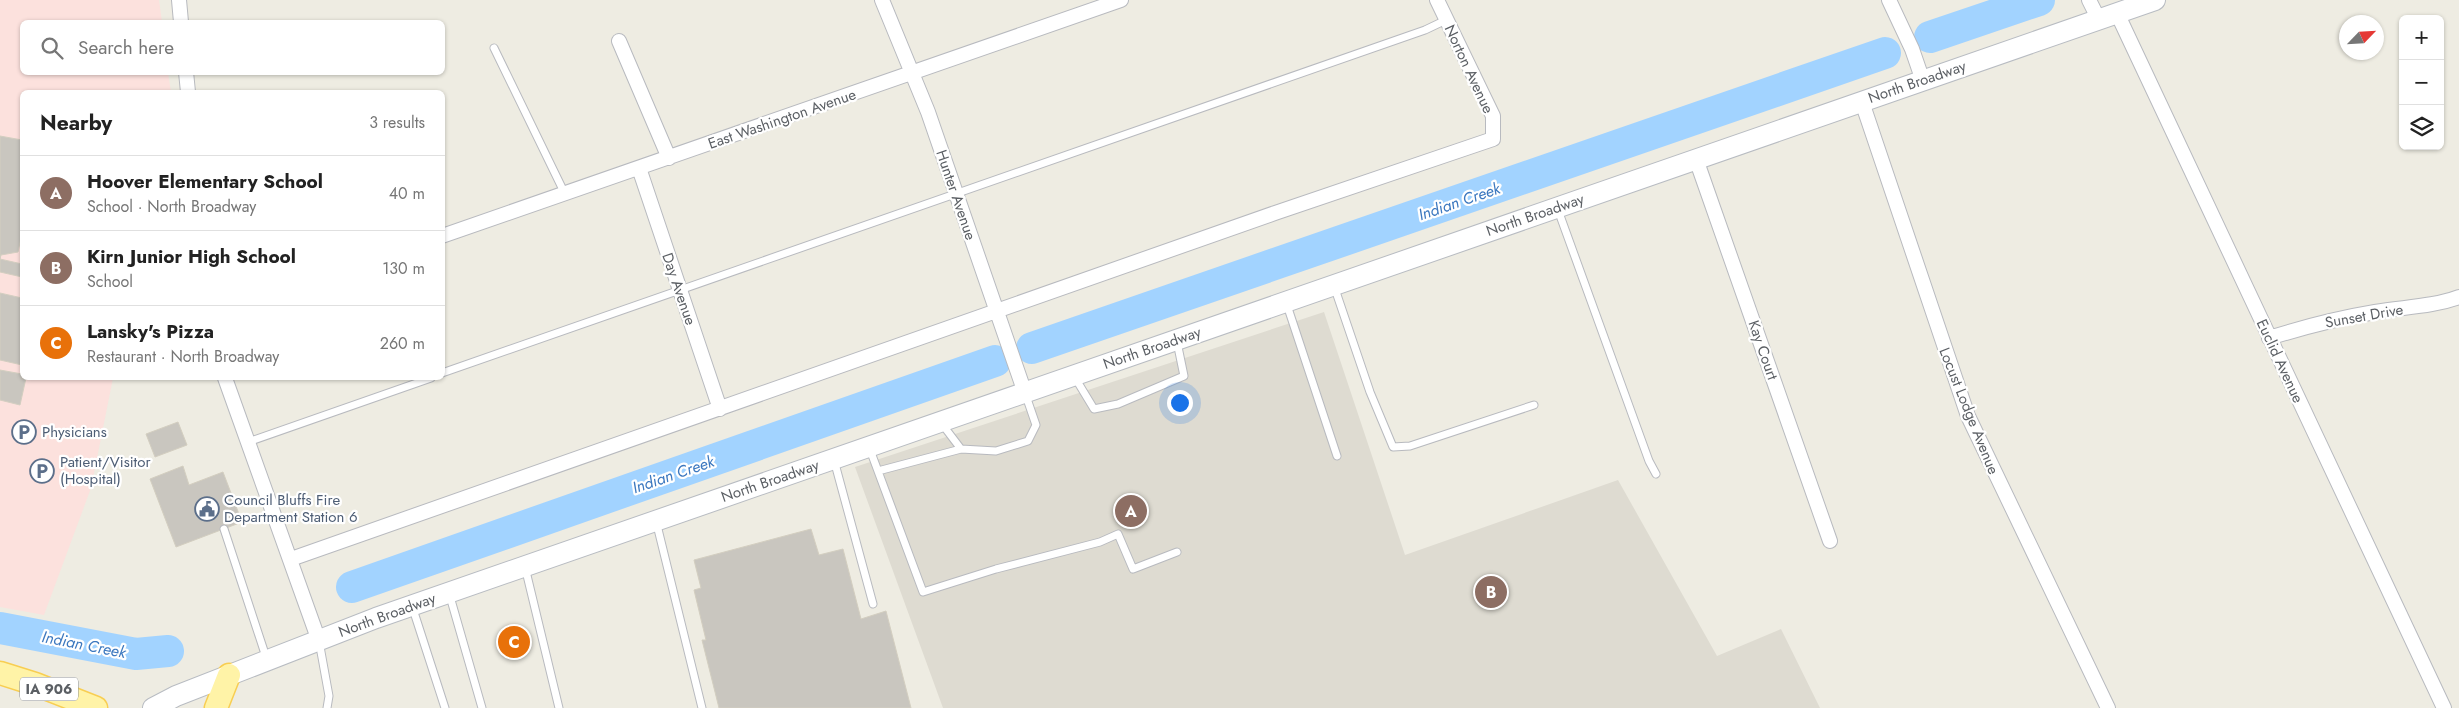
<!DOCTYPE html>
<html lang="en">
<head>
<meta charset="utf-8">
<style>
  body { margin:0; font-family:Jost,sans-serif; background:#f2f2f2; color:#222 }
  .controls { position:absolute; right:15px; top:15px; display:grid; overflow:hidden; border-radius:8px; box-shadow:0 1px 4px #0004 }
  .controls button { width:45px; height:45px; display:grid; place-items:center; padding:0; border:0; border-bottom:1px solid #e0e0e0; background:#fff; color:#222; font:25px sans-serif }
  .compass { position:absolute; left:2339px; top:15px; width:45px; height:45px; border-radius:50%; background:#fff; box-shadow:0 1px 4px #0004; rotate:65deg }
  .you { position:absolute; left:1179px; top:402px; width:18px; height:18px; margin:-12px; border:4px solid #fff; border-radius:50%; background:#1a73e8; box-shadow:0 0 0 8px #1a73e833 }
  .badge { display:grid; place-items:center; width:32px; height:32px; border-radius:50%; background:#f13c26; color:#fff; font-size:16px; font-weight:700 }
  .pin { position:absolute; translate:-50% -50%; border:2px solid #fff; box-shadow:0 1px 5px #0006 }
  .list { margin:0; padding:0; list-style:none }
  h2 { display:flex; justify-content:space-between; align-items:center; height:65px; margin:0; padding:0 20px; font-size:21px }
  h2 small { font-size:16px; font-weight:400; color:#767676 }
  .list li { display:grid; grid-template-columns:32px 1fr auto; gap:15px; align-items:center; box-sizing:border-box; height:75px; padding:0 20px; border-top:1px solid #e0e0e0 }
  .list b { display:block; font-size:19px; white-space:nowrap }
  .list p { margin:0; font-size:16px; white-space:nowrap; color:#767676 }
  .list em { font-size:16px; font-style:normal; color:#767676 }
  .icon { flex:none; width:28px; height:28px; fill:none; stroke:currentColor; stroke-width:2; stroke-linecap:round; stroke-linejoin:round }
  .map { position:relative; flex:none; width:2459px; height:708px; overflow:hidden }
  .search { position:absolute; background:#fff; box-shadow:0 1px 4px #0004; left:20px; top:20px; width:425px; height:55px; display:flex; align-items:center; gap:12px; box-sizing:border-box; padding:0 18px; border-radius:8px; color:#767676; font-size:19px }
  .panel { position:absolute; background:#fff; box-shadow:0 1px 4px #0004; left:20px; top:90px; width:425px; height:290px; border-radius:8px }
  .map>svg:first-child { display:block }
</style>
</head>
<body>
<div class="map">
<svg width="2459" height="708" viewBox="0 0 2459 708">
  <rect width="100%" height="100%" fill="#eeece2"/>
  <path fill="#dedbd1" d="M1324 312 1405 555 1618 480 1717 656 1781 629 1820 708H943L855 467Z"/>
  <path fill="#fce1dd" d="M0 0H159L162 22H22V72L168 73 171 92H22V378H113L91 488 44 615 0 607Z"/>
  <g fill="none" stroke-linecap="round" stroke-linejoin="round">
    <path stroke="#a2d3ff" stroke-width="32" d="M1930 37 2039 0
      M1032 348 1885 53
      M352 587 995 361
      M0 628 136 654 168 651"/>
  </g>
  <path fill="#c9c6bf" stroke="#d3cec0" d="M0 136 22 140V233L18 252 1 255 0 259 22 264V277L0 272Z
    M0 293 22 298V365L0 360Z
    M0 370 22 374V378H26L20 405 0 400Z
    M178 422 187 445 155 457 146 434Z
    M183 466 189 485 223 472 242 522 176 547 150 479Z
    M811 529 819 555 843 549 861 619 886 611 911 708H719L702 640H706L694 590 701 588 694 560Z"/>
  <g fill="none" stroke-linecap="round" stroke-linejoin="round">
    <g stroke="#b8babf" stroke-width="9">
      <path id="service" d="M494 48 565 194
        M1558 210 1649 461 1656 474
        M1334 286 1370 392 1393 447 1410 446 1534 405
        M1286 302 1337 456
        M442 373 1425 30 1446 20
        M1074 376 1094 409 1118 404 1184 376 1177 342
        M942 424 961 449 996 451 1028 441 1036 425 1025 393
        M248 442 431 378
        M869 447 923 592 996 569 1100 542 1118 534 1133 569 1177 552
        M834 460 873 604
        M878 471 961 449
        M656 521 702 708
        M224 529 267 660
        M525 567 559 708
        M449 593 482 708
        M412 606 445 708
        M319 641 329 696 327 708"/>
    </g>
    <g stroke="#b8babf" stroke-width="16">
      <path id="minor" d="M179 0 181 22
        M882 0 928 112 1025 393
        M1889 0 1912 49 1923 81
        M2089 0 2099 20
        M2117 13 2444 708
        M619 41 669 158
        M186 72 188 92
        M1862 102 1968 416 2108 708
        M1696 159 1830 541
        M639 168 720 409
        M442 236 1121 0
        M2269 338C2304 327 2339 318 2375 312 2403 307 2432 307 2459 297
        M225 378 319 641
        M291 559 1275 213 1493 139V116L1437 0"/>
    </g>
    <g stroke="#b8bcc2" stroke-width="22">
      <path id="secondary" d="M153 708 176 696 376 618 2155 0"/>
    </g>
    <g stroke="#f8ce52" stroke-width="25">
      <path id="primary" d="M0 673 35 684 96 708
        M216 708 229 675"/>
    </g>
    <use href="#service" stroke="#fff" stroke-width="7"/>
    <use href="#minor" stroke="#fff" stroke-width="14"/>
    <use href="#secondary" stroke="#fff" stroke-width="20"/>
    <use href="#primary" stroke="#fff3a7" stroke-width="22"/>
  </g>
  <defs>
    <g id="parking-ring" transform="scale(1.25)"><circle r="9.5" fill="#fff" stroke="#5c6f8a" stroke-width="1.5"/><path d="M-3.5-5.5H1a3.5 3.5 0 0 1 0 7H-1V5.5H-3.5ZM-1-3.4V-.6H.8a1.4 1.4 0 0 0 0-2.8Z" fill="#5c6f8a"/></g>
    <g id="civic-ring" transform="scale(1.25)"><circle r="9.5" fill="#fff" stroke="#5c6f8a" stroke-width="1.5"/><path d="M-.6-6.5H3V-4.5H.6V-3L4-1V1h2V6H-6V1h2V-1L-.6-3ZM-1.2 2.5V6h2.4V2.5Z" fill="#5c6f8a"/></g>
  </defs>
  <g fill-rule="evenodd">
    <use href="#parking-ring" x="24" y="432"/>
    <use href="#parking-ring" x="42" y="471"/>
    <use href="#civic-ring" x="207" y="509"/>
  </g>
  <g text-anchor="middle" stroke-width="4.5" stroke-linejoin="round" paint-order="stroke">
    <rect fill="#fff" stroke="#8c8f92" stroke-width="1" x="20" y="677.5" width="58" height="23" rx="4"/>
    <g font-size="14" font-weight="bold" fill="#5b5f64">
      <text x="49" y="694">IA 906</text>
    </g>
    <g font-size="15" fill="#5b5f64" stroke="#fff">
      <text transform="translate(1469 69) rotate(65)" y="5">Norton Avenue</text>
      <text transform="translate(1917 82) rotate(-19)" y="5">North Broadway</text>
      <text transform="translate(782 119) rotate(-19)" y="5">East Washington Avenue</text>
      <text transform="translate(956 195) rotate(71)" y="5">Hunter Avenue</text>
      <text transform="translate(1535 215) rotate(-19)" y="5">North Broadway</text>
      <text transform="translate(679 289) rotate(71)" y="5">Day Avenue</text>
      <text transform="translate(2364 316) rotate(-10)" y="5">Sunset Drive</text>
      <text transform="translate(1152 348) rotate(-19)" y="5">North Broadway</text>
      <text transform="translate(1763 350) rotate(71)" y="5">Kay Court</text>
      <text transform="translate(2280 361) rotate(65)" y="5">Euclid Avenue</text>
      <text transform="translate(1969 411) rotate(68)" y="5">Locust Lodge Avenue</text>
      <text transform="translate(770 481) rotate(-19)" y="5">North Broadway</text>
      <text transform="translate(387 615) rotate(-20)" y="5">North Broadway</text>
    </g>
    <g font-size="15" fill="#4e5e75" stroke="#fff" text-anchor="start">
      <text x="42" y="437">Physicians</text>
      <text x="60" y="467">Patient/Visitor<tspan x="60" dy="17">(Hospital)</tspan></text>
      <text x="224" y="505">Council Bluffs Fire<tspan x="224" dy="17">Department Station 6</tspan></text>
    </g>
    <g font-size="16" font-style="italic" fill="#3c78bf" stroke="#fff">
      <text transform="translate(1459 201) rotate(-19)" y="6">Indian Creek</text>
      <text transform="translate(673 474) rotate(-19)" y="6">Indian Creek</text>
      <text transform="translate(84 644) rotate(11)" y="6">Indian Creek</text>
    </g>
  </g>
</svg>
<div class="controls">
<button>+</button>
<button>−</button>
<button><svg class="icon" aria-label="layers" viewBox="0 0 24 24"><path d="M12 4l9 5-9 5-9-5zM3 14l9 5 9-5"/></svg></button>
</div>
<svg class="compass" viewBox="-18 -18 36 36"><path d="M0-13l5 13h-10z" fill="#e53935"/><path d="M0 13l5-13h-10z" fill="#767676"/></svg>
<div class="you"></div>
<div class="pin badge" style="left:1131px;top:511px;background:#8d6e63">A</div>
<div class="pin badge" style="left:1491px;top:592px;background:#8d6e63">B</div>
<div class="pin badge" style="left:514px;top:642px;background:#e8710a">C</div>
<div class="search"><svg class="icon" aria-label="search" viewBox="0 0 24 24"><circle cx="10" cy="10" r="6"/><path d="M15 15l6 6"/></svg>Search here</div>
<section class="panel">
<h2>Nearby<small>3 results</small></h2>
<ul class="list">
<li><span class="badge" style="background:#8d6e63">A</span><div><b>Hoover Elementary School</b><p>School · North Broadway</p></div><em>40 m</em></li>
<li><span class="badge" style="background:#8d6e63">B</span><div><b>Kirn Junior High School</b><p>School</p></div><em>130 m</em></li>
<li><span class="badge" style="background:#e8710a">C</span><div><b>Lansky's Pizza</b><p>Restaurant · North Broadway</p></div><em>260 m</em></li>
</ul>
</section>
</div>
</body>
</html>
